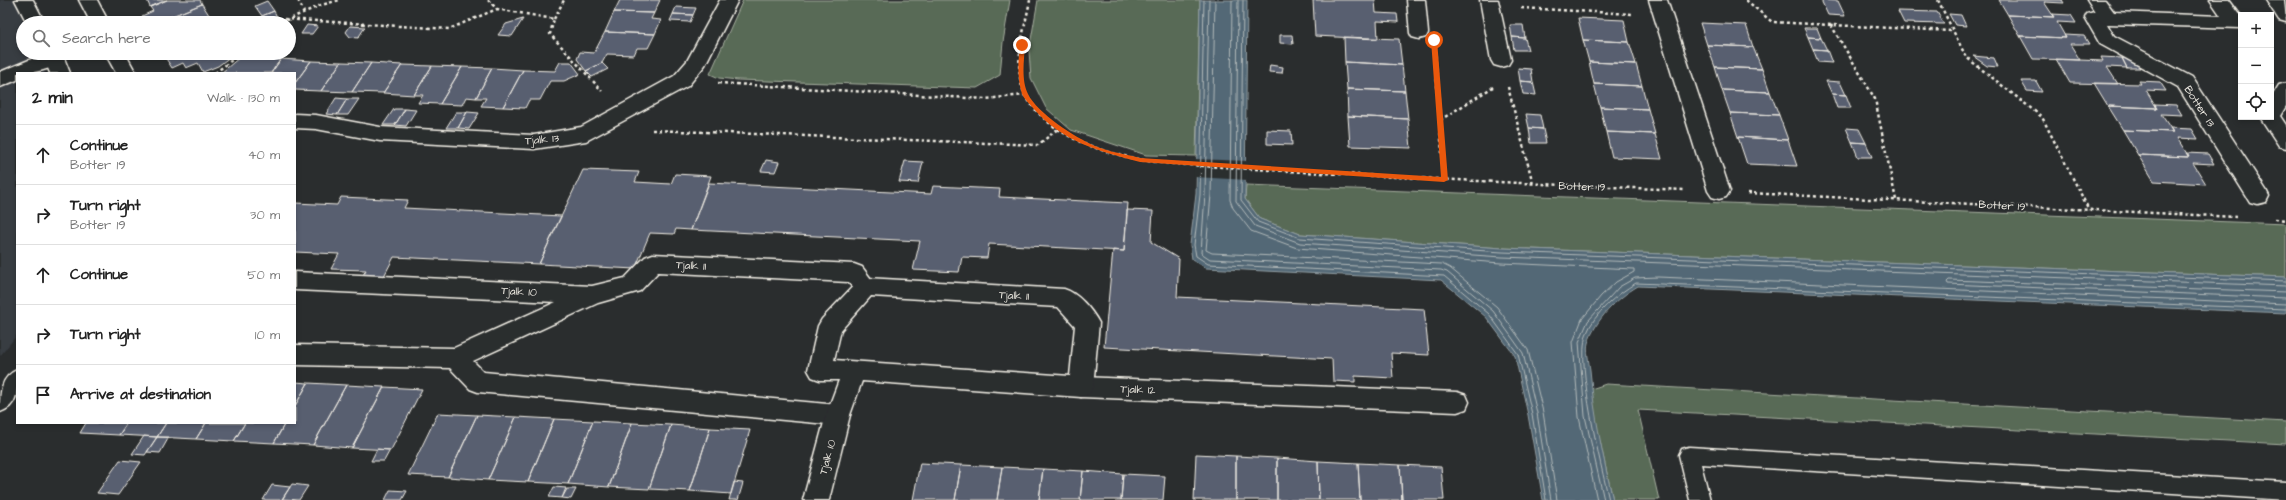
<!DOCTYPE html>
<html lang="en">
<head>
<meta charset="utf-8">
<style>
  body { margin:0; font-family:"Architects Daughter",sans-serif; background:#f2f2f2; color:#222 }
  .controls { position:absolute; right:12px; top:12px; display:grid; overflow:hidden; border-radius:0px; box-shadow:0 2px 6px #0003 }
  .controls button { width:36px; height:36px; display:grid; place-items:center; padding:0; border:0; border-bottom:1px solid #e0e0e0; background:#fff; color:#222; font:20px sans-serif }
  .stop { position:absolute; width:12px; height:12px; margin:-9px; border:3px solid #ea580c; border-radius:50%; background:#fff }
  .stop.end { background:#ea580c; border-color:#fff; box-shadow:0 1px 4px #0008 }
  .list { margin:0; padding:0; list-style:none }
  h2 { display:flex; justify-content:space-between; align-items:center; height:52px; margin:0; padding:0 16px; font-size:17px }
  h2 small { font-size:13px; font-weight:400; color:#767676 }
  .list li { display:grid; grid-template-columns:26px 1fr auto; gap:12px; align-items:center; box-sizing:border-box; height:60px; padding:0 16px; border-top:1px solid #e0e0e0 }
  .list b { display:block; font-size:15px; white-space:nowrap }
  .list p { margin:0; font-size:13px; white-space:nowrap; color:#767676 }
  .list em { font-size:13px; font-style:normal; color:#767676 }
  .icon { flex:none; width:22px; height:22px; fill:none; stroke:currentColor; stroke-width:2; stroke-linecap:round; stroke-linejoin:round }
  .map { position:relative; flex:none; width:2286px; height:500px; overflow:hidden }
  .search { position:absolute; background:#fff; box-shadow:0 2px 6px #0003; left:16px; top:16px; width:280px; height:44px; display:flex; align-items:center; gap:10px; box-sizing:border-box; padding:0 14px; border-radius:22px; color:#767676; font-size:15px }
  .panel { position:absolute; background:#fff; box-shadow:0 2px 6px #0003; left:16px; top:72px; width:280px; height:352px; border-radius:0px }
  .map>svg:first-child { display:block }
</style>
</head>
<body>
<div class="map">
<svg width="2286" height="500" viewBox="0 0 2286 500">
  <rect width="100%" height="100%" fill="#2a2d2e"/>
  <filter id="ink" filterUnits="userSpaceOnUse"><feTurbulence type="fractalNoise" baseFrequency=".025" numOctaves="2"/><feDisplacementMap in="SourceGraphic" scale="8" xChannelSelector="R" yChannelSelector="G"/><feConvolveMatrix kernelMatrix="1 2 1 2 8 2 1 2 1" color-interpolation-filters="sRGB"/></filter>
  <g filter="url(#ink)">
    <path fill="#383c42" d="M0 0H14L24 23 23 53H37L45 73H17V335L0 356Z"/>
    <path fill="#586b56" stroke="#a6ae9f" d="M743 0H1010L1003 42 1000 75 977 88 738 80 719 78 710 74Z
      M1038 0H1200L1196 156 1146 155 1071 130 1046 108 1031 78 1029 51Z
      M1246 185 2286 224V277L1502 248 1300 234 1260 219 1245 199Z
      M1606 384 2286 422V444L1638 410 1659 500H1613L1594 415 1591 389Z"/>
    <path fill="#526876" stroke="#939fa4" d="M1200 0H1247L1245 199 1260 219 1300 234 1502 248 2286 277V313L1638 286C1616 299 1596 319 1588 343 1586 350 1589 362 1590 370 1594 414 1603 457 1613 500H1543L1528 415 1515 356 1486 317 1441 280 1206 268 1192 259 1190 245 1196 194Z"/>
    <path fill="#2a2d2e" d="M1194 159 1248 161V180L1194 177Z"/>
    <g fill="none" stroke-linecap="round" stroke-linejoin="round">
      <path stroke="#b3baba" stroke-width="1" d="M1204 0 1200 195 1194 245 1196 256 1208 264 1444 276 1489 314 1518 354 1532 414 1546 500
        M1209 0 1205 194 1201 253 1210 259 1441 270 1447 272 1493 311 1523 353 1537 413 1551 500
        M1215 0 1211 195 1206 250 1212 253 1442 264 1450 268 1497 307 1528 350 1543 412 1557 500
        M1232 0 1230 200 1233 208 1251 231 1297 248 1501 263 1634 269V272L1616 282 1601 296 1582 319 1573 342 1579 417 1597 500
        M1238 0 1236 201 1255 226 1300 243 1502 257 2286 286
        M1243 0 1241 200 1258 222 1300 238 1502 252 2286 281
        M2286 292 1949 280 1947 282 1948 284 2286 298
        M1604 500 1585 416 1579 342 1588 321 1619 287 1635 278 1658 277 2286 304
        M1609 500C1601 465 1576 365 1586 335 1595 312 1616 295 1636 283L2286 309"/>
    </g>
    <path fill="#595e6f" stroke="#f4f1e8" d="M147 0H167L150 7Z
      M167 0H200L202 4 155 23H146L142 16 153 11 150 7Z
      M620 0H660L654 13 614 12Z
      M1313 0H1375L1376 13 1397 14 1398 22 1377 21 1378 39 1315 36Z
      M1821 0 1838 1 1845 16 1828 15Z
      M1999 0H2062L2064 3 2044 2 2054 17 2008 15Z
      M267 1 274 11 262 16 255 6Z
      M202 4 211 18 200 23H155Z
      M676 7 696 8 693 15 673 14Z
      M274 11 278 19 267 23 262 16Z
      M1898 11 1937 12 1944 24 1904 23Z
      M614 12 654 13 651 19 661 20 655 34 605 32Z
      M673 14 693 15 690 22 670 21Z
      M1949 14 1961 15 1966 26 1955 25Z
      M2051 14 2071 15 2076 23 2057 22 2066 38 2020 36 2008 15 2054 17Z
      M1578 18 1624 20 1629 42 1583 40Z
      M523 19 512 36 498 35 506 24Z
      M1700 23 1746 25 1753 47 1707 45Z
      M307 25 318 26 312 34H301Z
      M1510 25H1523L1525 38 1512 37Z
      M350 26 365 27 358 38 350 37 346 32Z
      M1804 28H1817L1821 38 1808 37Z
      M605 32 655 34 648 48H637L634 55 607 54 602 63 586 71 577 59 580 52 594 53Z
      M1280 35H1292L1293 44 1280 43Z
      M2064 35 2084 36 2089 44H2070L2080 60 2033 59 2020 36 2066 38Z
      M1344 37 1399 39 1402 65 1345 62Z
      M1512 37 1525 38 1528 50H1514Z
      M1808 37 1821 38 1827 50 1813 49Z
      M1583 40 1629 42 1636 64 1589 62Z
      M1707 45 1753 47 1762 69 1715 67Z
      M1813 49 1827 50 1832 63 1818 62Z
      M174 53H233L234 54 218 66 203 72 198 63 186 68 183 63 172 68 165 57Z
      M1973 56 1994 58 1998 67 1987 66Z
      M240 57 281 59 271 73H221Z
      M2101 57 2122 58 2127 68 2107 67 2118 84 2070 83 2056 59 2103 61Z
      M2122 58 2134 59 2140 68H2127Z
      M281 59 311 61 295 83V73H271Z
      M311 61 341 62 321 91 295 90V83Z
      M341 62 371 63 352 92 321 91Z
      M560 62H571L580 74 564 81H550L540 100H529L525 108 503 107 523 70 555 71Z
      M1345 62 1402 65 1405 91 1347 89Z
      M1589 62 1636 64 1642 86 1594 84Z
      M371 63 402 65 383 93 352 92Z
      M602 63 608 69 592 77 586 71Z
      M402 65 432 66 414 95 383 93Z
      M1270 65 1283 67 1282 73 1269 72Z
      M432 66 462 67 440 104 418 103 423 95H414Z
      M462 67 492 68 476 98 466 97 462 105 440 104Z
      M1715 67 1762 69 1770 92 1722 90Z
      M492 68 523 70 503 107 481 106 486 98H476Z
      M1518 68 1531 69 1533 82 1520 81Z
      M1520 81 1533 82 1536 95 1523 94Z
      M1826 81 1840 82 1846 95 1832 94Z
      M2021 81H2036L2042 92 2027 91Z
      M2139 81 2160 82 2166 91 2146 90 2157 108 2108 106 2094 83 2141 84Z
      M1594 84 1642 86 1648 109 1600 107Z
      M1347 89 1405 91 1408 119 1348 116Z
      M1722 90 1770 92 1779 115 1730 113Z
      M1832 94 1846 95 1851 108H1837Z
      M336 98 347 99 337 115 326 114Z
      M347 99H359L348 115H337Z
      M2155 104 2176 105 2182 115 2161 114 2173 132 2123 130 2108 106 2157 108Z
      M1600 107 1648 109 1655 134 1606 132Z
      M394 109H405L395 125H383Z
      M405 109 416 110 406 126 395 125Z
      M456 112H467L458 128H446Z
      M467 112 479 113 469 129 458 128Z
      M1730 113 1779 115 1788 140 1738 137Z
      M1526 114 1540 115 1543 129 1529 128Z
      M1348 116 1408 119 1411 148 1350 146Z
      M1529 128 1543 129 1546 143H1531Z
      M1846 128 1859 129 1866 143 1852 142Z
      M2170 128 2192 129 2198 139 2177 138 2189 157 2138 155 2123 130 2173 132Z
      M1267 130 1291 131 1292 145 1267 144Z
      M1606 132 1655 134 1662 159 1612 157Z
      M1738 137 1788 140 1797 166 1747 164Z
      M1852 142 1866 143 1872 157H1858Z
      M2186 153 2208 154 2214 164 2193 163 2206 184 2154 181 2138 155 2189 157Z
      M766 160 779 162 775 172 761 171Z
      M905 161 923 162 918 183 899 182Z
      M583 170 639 172 635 182 671 184 675 174 711 176 691 230 676 229 674 234 650 233 635 269 539 264Z
      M709 183 931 194 933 186 1000 189 999 197 1128 203 1124 251 989 244 987 258 962 257 959 272 913 270 920 241 691 230Z
      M341 197 408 200 404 208 561 216 539 264 394 257 384 276 363 275 366 270 331 269 339 254 295 252V203L337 205Z
      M1127 210 1153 211 1151 242 1179 259 1177 297 1424 309 1429 355 1391 353 1393 378 1355 376V382L1333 381 1332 359 1104 347 1113 250 1124 251Z
      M295 382 308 383 295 406Z
      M308 383 346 385 313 445 274 443 285 423H295V406Z
      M346 385 384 387 352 448 313 445Z
      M384 387 422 389 391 450 352 448Z
      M438 413 477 415 448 477 408 475Z
      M477 415 516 417 488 480 448 477Z
      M516 417 554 419 528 482 488 480Z
      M554 419 593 421 568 484 528 482Z
      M593 421 632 423 609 487 568 484Z
      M86 423H127L119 435 80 433Z
      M127 423H166L157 437 119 435Z
      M166 423H206L196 439 157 437Z
      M206 423H245L234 441 196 439Z
      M245 423H285L274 443 234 441Z
      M632 423 671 425 649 489 609 487Z
      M671 425 710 428 690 491 649 489Z
      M710 428 750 430 731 494 690 491Z
      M144 436 157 437 145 455 132 454Z
      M157 437H169L160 453 147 452Z
      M377 449 390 450 384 461H371Z
      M1196 454 1236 456V500H1194Z
      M1236 456 1277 458V500H1236Z
      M1277 458 1318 461 1319 500H1277Z
      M120 460 141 462 118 495 97 493Z
      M1318 461 1358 463 1360 500H1319Z
      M920 463 961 465 955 500H913Z
      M1358 463 1400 465 1402 500H1360Z
      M961 465 1002 467 997 500H955Z
      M1400 465 1441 467 1444 500H1402Z
      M1002 467 1043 469 1039 500H997Z
      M1043 469 1083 471 1080 500H1039Z
      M1083 471 1123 474 1121 500H1080Z
      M1123 474 1165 476 1163 500H1121Z
      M734 482 743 483 738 500H729Z
      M292 484 308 486 299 500 282 499Z
      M272 485 290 487 282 500H263Z
      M554 487 566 488 562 498 549 497Z
      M567 489H576L571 499 562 498Z
      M390 490 407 491 402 500H385Z"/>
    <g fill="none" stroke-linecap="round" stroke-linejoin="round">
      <g stroke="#f4f1e8" stroke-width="3">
        <path id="service" d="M1689 447 2286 482V500L1701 464 1710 500H1690L1679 455 1682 449Z"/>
      </g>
      <g stroke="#f4f1e8" stroke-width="3">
        <path id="pedestrian" d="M1649 0H1667L1730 191 1726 197 1719 199 1712 197 1708 191Z
          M2094 12 2115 14 2117 18 2115 22 2107 24 2114 36 2192 77 2266 190 2269 196 2266 202 2258 204 2250 202 2178 87 2100 44 2085 18 2087 14Z
          M653 254 854 264 862 267 877 287 874 293C861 298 856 291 848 282L658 272 640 291 598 303 473 361 484 372 838 405 847 408 850 415 847 422 838 425 478 392 470 389 450 368 295 365V345L454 348 556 302 295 290V272L592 286 625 278 645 257Z
          M1081 377 1457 392 1466 395 1469 402 1466 409 1457 412 1081 397 1073 394 1069 387 1073 380Z"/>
      </g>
      <g stroke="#f4f1e8" stroke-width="3">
        <path id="minor" d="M79 0H97L109 23H91Z
          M720 0H738L705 65 688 86 586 141 534 149 380 141 316 129 295 128V114L316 115 380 127 534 135 581 127 674 76 687 61Z
          M1407 0H1425L1428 33 1426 37 1419 39 1412 37 1410 33Z
          M1480 0H1498L1511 60 1508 65 1501 67 1494 65 1491 60Z
          M2087 0H2105L2114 12 2221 16 2210 0H2229L2241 16V28L2108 24 2101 22Z
          M2266 0H2284L2286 22 2279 20Z
          M46 53H61L64 57C55 71 31 73 17 73V80L0 87V72Z
          M105 53H125L136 73H116Z
          M2286 83V106L2280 116 2286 125V148L2279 146 2260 117H2271V98L2279 85Z
          M866 278 1064 289C1078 293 1092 310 1099 323L1093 387 1089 394 1081 397 862 381 850 415 829 500H803L826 415 839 380H820L812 377 808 370 818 326 822 319 858 281ZM871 296 1058 307 1075 326 1070 376 834 360 841 330Z"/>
      </g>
      <g stroke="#f4f1e8" stroke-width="3">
        <path id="tertiary" d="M15 0H33L45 23H27Z
          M42 53H62L70 73H50Z
          M17 370C17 388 20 405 0 412 0 394 0 377 17 370Z"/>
      </g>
      <path stroke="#f4f1e8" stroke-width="2.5" stroke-dasharray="3 3" stroke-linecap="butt" d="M298 0 304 12
        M488 0 497 9 554 19 550 34 602 91
        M1030 0C1025 28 1011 69 1026 96 1045 130 1088 148 1124 156 1150 163 1178 164 1205 166 1238 168 1270 170 1303 172 1430 179 1557 185 1685 190
        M1746 0 1772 22 1952 31
        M1938 0 1966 57 2042 117 2089 210
        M1521 8 1632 14
        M284 19 449 29 497 9
        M554 19 564 0
        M280 23 321 5 340 0
        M1831 25 1875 99 1896 200
        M1435 55 1444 180
        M215 73 241 53
        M718 83 985 99 1025 95
        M1508 87 1533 184
        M1440 120 1493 87
        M652 130 1038 145 1059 128
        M1748 193 2236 217
        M2275 219 2286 220"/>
      <use href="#service" fill="#2a2d2e" fill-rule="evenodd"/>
      <use href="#pedestrian" fill="#2a2d2e" fill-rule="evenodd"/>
      <use href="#minor" fill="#2a2d2e" fill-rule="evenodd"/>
      <use href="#tertiary" fill="#2a2d2e" fill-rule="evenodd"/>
    </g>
  </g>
  <path fill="#ea580c" d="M1434 38 1437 40 1448 180 1444 182 1140 162C1099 151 1062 142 1033 108 1030 104 1024 99 1022 94 1017 78 1018 62 1020 45L1022 44 1025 45C1024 61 1021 80 1028 94 1037 113 1076 138 1095 146 1109 152 1125 154 1140 158L1441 177 1431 40Z"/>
  <g text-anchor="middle" stroke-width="3" stroke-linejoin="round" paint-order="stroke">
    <g font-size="11" fill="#f4f1e8" stroke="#2a2d2e">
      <text transform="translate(2200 106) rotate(57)" y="4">Botter 13</text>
      <text transform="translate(542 139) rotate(-5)" y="4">Tjalk 13</text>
      <text transform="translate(1582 186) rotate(2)" y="4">Botter 19</text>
      <text transform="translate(2002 205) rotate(3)" y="4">Botter 19</text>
      <text transform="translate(691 265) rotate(3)" y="4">Tjalk 11</text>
      <text transform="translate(519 291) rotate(3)" y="4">Tjalk 10</text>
      <text transform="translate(1014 295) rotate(3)" y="4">Tjalk 11</text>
      <text transform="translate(1138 389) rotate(2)" y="4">Tjalk 12</text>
      <text transform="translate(827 457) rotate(-75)" y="4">Tjalk 10</text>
    </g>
  </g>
</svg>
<div class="controls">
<button>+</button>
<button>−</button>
<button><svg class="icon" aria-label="locate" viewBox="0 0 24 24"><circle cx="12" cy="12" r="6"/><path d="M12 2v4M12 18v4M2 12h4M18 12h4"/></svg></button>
</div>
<div class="stop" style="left:1434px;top:40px"></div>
<div class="stop end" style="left:1022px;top:45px"></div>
<div class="search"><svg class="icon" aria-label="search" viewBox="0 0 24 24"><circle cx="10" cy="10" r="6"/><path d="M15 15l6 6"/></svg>Search here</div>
<section class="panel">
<h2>2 min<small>Walk · 130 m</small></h2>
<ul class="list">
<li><svg class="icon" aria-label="ahead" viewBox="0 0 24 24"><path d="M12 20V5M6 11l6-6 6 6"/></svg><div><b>Continue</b><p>Botter 19</p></div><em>40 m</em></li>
<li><svg class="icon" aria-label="right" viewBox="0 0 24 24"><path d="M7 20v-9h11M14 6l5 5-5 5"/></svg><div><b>Turn right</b><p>Botter 19</p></div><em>30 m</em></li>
<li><svg class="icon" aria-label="ahead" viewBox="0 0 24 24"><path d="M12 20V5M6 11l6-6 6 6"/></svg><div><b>Continue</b></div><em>50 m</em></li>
<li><svg class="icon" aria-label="right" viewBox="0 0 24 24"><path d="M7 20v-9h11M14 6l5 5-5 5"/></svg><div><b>Turn right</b></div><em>10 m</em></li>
<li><svg class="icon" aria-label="arrive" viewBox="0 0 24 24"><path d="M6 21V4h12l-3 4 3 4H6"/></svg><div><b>Arrive at destination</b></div></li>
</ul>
</section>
</div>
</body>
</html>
